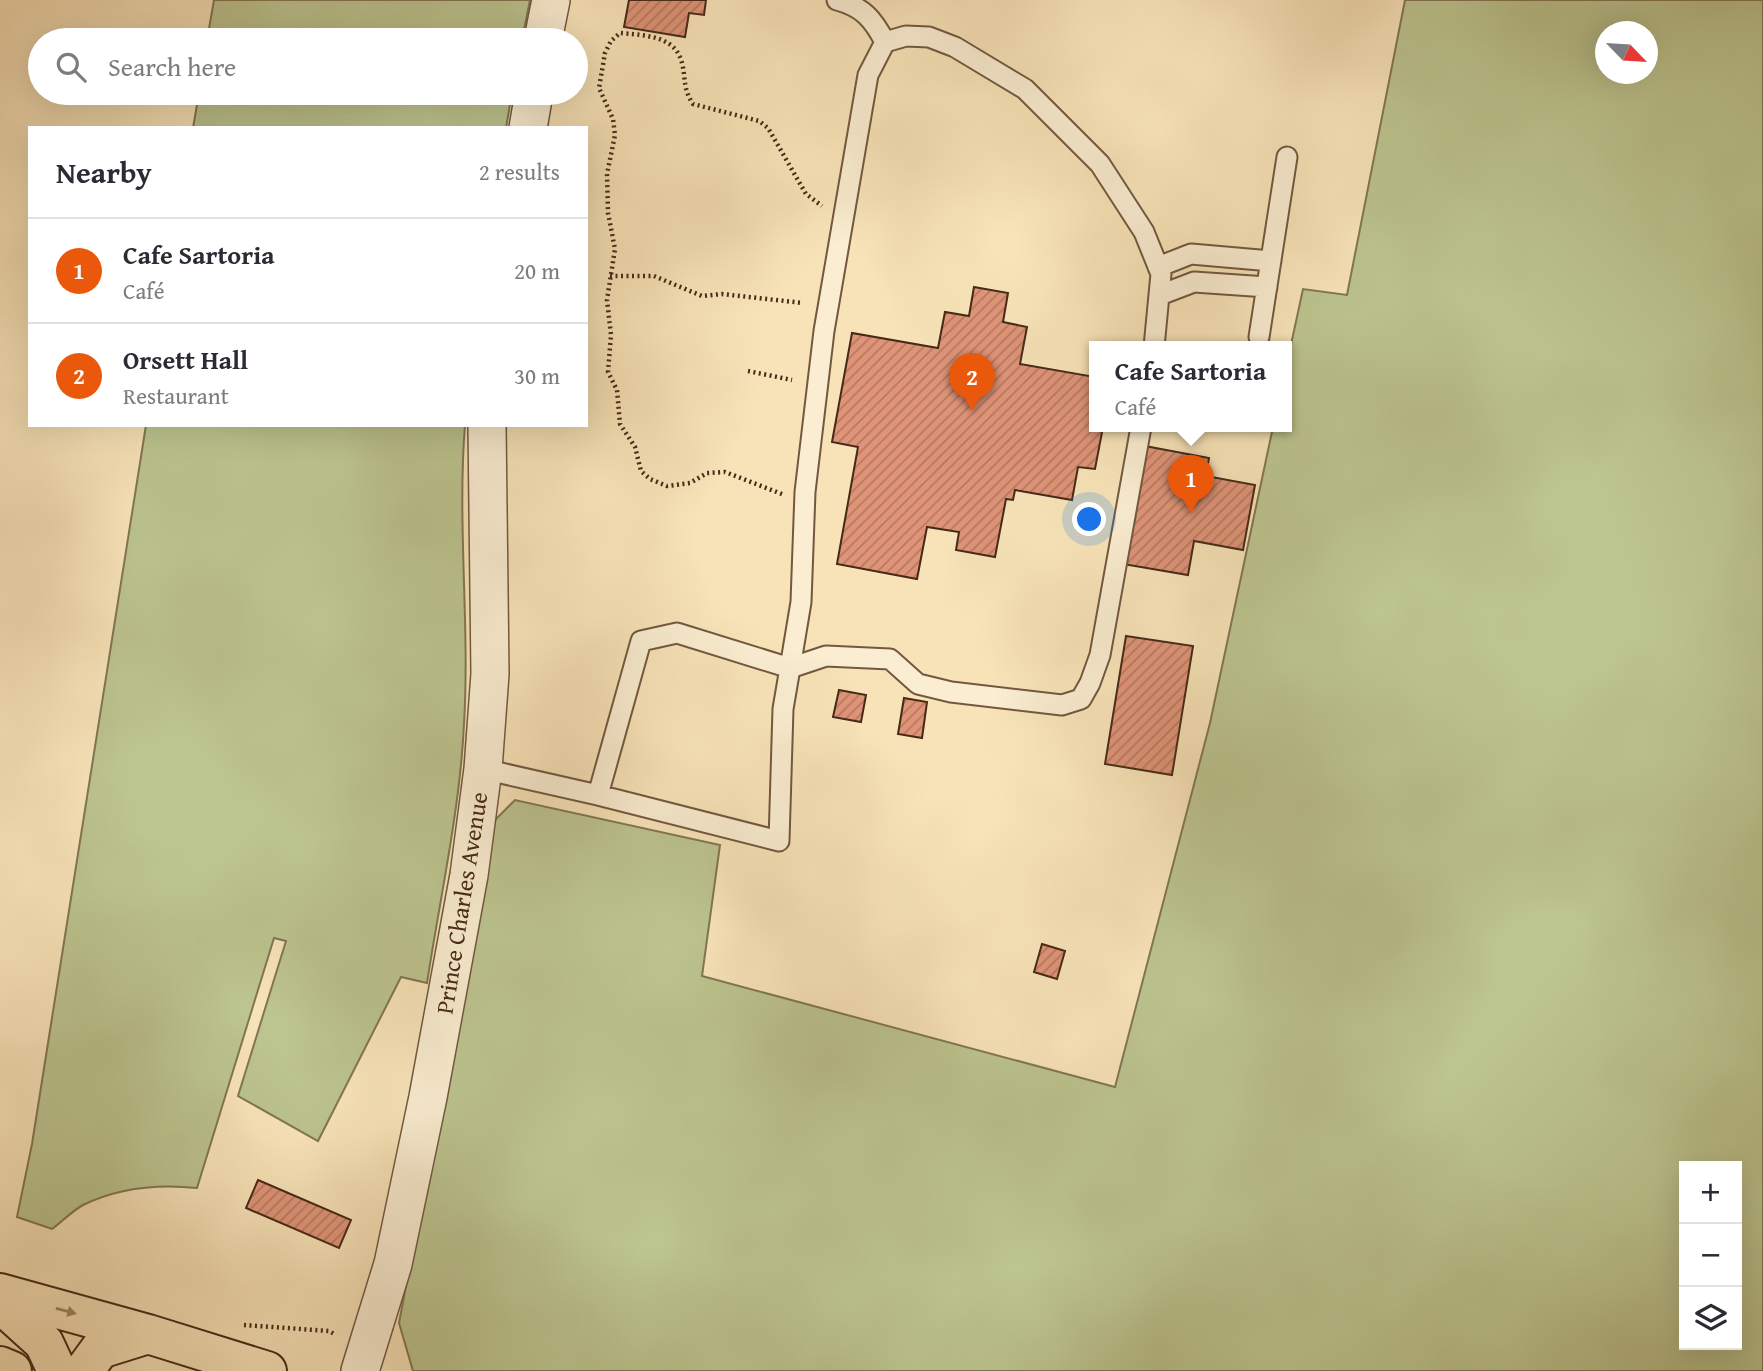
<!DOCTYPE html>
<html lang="en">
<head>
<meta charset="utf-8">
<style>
  body { margin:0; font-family:"Gentium Book Plus",serif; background:#f2f2f3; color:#2b2b33 }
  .controls { position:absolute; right:21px; bottom:21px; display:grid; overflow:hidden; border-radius:0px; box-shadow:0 7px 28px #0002 }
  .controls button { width:63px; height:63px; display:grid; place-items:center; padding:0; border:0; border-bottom:2px solid #e1e1e2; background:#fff; color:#2b2b33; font:35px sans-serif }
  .compass { position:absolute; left:1595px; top:21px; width:63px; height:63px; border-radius:50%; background:#fff; box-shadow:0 7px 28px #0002; rotate:115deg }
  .you { position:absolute; left:1090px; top:520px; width:24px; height:24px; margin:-18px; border:5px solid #fff; border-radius:50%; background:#1a73e8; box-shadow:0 0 0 10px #1a73e833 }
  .badge { display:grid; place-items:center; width:46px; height:46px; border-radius:50%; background:#ea580c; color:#fff; font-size:23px; font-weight:700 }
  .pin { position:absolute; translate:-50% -58px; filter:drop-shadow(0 2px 4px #0008) }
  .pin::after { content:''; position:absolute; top:37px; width:24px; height:21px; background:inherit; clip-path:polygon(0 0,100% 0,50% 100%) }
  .popup { position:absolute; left:1089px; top:341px; width:203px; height:91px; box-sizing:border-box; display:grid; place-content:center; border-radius:0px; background:#fff; filter:drop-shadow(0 2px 5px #0005); font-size:23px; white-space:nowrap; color:#7c7c81 }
  .popup b { font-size:26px; color:#2b2b33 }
  .popup::after { content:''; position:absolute; left:50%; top:100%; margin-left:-14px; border:14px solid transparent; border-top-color:#fff }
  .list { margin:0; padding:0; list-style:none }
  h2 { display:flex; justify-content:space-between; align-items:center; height:91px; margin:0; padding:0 28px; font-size:30px }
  h2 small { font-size:23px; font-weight:400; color:#7c7c81 }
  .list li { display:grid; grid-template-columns:46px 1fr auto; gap:21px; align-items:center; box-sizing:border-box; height:105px; padding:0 28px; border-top:2px solid #e1e1e2 }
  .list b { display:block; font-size:26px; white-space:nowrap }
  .list p { margin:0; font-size:23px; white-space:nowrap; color:#7c7c81 }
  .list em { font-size:23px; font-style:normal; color:#7c7c81 }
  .icon { flex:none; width:38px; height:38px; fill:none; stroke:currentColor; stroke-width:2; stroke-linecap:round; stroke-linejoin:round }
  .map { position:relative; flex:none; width:1763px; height:1371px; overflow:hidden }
  .search { position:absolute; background:#fff; box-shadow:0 7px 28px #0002; left:28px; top:28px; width:560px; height:77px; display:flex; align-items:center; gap:18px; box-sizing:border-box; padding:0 24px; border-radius:38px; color:#7c7c81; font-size:26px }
  .panel { position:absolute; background:#fff; box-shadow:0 7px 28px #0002; left:28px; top:126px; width:560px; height:301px; border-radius:0px }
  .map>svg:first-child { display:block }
</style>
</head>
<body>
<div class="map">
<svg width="1763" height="1371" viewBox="0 0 1763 1371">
  <defs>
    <pattern id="building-hatch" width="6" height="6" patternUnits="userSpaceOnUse" patternTransform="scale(1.75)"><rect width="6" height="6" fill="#df9478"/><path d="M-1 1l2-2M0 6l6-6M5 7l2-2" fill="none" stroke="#b77961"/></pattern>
  </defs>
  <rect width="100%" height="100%" fill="#f8e3b8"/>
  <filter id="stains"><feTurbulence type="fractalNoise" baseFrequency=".00286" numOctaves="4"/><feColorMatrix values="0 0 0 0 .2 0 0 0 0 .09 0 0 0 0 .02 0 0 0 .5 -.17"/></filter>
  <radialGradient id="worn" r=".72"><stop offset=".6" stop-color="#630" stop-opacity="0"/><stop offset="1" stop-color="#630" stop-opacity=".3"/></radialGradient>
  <path fill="#bcc48f" stroke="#817653" stroke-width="2" fill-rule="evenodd" d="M214 0H530L522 40H207Z
    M1405 0H1763V1371H413L399 1323 493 822 515 800 720 845 702 976 1115 1087 1210 723 1273 427H1287V363L1303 289 1347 295ZM1606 32H1648V74H1606ZM1684 1166H1737V1345H1684Z
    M199 93H512L506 128H193Z
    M146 425H465C457 525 470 624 464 724 460 809 440 898 427 983L401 977 318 1141 238 1096 286 941 274 938 197 1188C159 1184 118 1188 83 1205 72 1211 62 1222 52 1229L17 1217 32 1144Z"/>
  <path fill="url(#building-hatch)" stroke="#462917" stroke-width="2" d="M629 0H706L704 15 689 13 685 37 624 27Z
    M974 287 1008 293 1003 322 1027 327 1020 364 1095 377V427H1103L1095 469 1078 467 1072 500 1015 490 1013 500 1006 499 995 557 956 550 959 532 927 527 917 579 837 564 858 447 832 442 852 333 938 348 945 312 969 316Z
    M1145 446 1209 458 1206 476 1255 485 1243 550 1194 541 1188 575 1123 564Z
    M1126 636 1193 646 1172 775 1105 764Z
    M839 690 866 695 861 722 833 717Z
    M904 698 927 702 922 738 898 734Z
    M1042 944 1065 951 1057 979 1034 972Z
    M258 1180 351 1220 339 1248 246 1208Z"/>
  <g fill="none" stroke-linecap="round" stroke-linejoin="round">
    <g stroke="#72583f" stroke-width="23">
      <path id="lane" d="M837 0C863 7 873 19 885 42
        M1158 267 1191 254 1271 261
        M1160 295 1194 282 1267 287
        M1259 337 1287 157
        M1141 427 1100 655 1090 683 1081 699 1062 705 951 692 918 684 890 659 826 656 790 668 801 602 805 492 824 331 868 75 885 42 906 36 929 37 955 47 1025 89 1100 164 1144 232 1161 274 1154 347
        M483 769 598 795 641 641 677 633 790 668 783 709 779 841 598 795"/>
    </g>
    <g stroke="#72583f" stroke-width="40">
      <path id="street" d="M543 40 551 0
        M528 128 534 93
        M360 1371 393 1264 428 1097 469 875 483 769 490 674 487 425"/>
    </g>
    <g stroke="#462917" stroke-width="42">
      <path id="primary" d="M0 1293 148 1334 267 1371
        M0 1303 44 1343 57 1371
        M0 1366 12 1371
        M84 1371 100 1349 148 1334"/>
    </g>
    <path stroke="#462917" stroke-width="4.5" stroke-dasharray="2 3.5" stroke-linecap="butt" d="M610 276H654L702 296 722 294 803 303
      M748 371 792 380
      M782 494 725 472 707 473 690 483 667 486 650 479 641 471 635 447 620 424 617 390 608 372 611 335 607 300 615 249 608 213 607 174 615 135 613 119 599 88 605 53 611 41 620 33C640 35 671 35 680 57 687 74 681 86 693 104L759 121 768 128 806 194 822 206
      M244 1325 329 1331 336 1335"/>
    <use href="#lane" stroke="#faedd1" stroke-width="19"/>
    <use href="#street" stroke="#faedd1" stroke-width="37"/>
    <use href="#primary" stroke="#f8e3b8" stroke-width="38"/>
  </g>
  <defs><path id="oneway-solid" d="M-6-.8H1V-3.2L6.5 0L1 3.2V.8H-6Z" transform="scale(1.75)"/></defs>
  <use fill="#9f8668" href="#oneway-solid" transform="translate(66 1311) rotate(15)"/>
  <g text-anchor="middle" stroke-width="5" stroke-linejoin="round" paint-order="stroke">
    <g font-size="24" fill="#462917" stroke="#faedd1">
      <text transform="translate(462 903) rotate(-81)" y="8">Prince Charles Avenue</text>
    </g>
  </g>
  <rect width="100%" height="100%" filter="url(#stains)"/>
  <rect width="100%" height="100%" fill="url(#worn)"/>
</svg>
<div class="controls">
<button>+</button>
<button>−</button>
<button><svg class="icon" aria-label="layers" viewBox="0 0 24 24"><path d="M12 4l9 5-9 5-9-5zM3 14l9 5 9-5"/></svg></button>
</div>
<svg class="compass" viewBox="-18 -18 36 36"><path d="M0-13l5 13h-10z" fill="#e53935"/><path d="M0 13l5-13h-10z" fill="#7c7c81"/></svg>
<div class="you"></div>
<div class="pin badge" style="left:1191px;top:513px">1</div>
<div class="popup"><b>Cafe Sartoria</b>Café</div>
<div class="pin badge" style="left:972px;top:411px">2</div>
<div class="search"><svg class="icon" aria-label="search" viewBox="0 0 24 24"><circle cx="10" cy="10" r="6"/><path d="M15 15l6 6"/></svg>Search here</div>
<section class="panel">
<h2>Nearby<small>2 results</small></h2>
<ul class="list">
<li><span class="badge">1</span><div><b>Cafe Sartoria</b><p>Café</p></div><em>20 m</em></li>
<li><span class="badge">2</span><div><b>Orsett Hall</b><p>Restaurant</p></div><em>30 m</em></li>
</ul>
</section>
</div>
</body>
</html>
